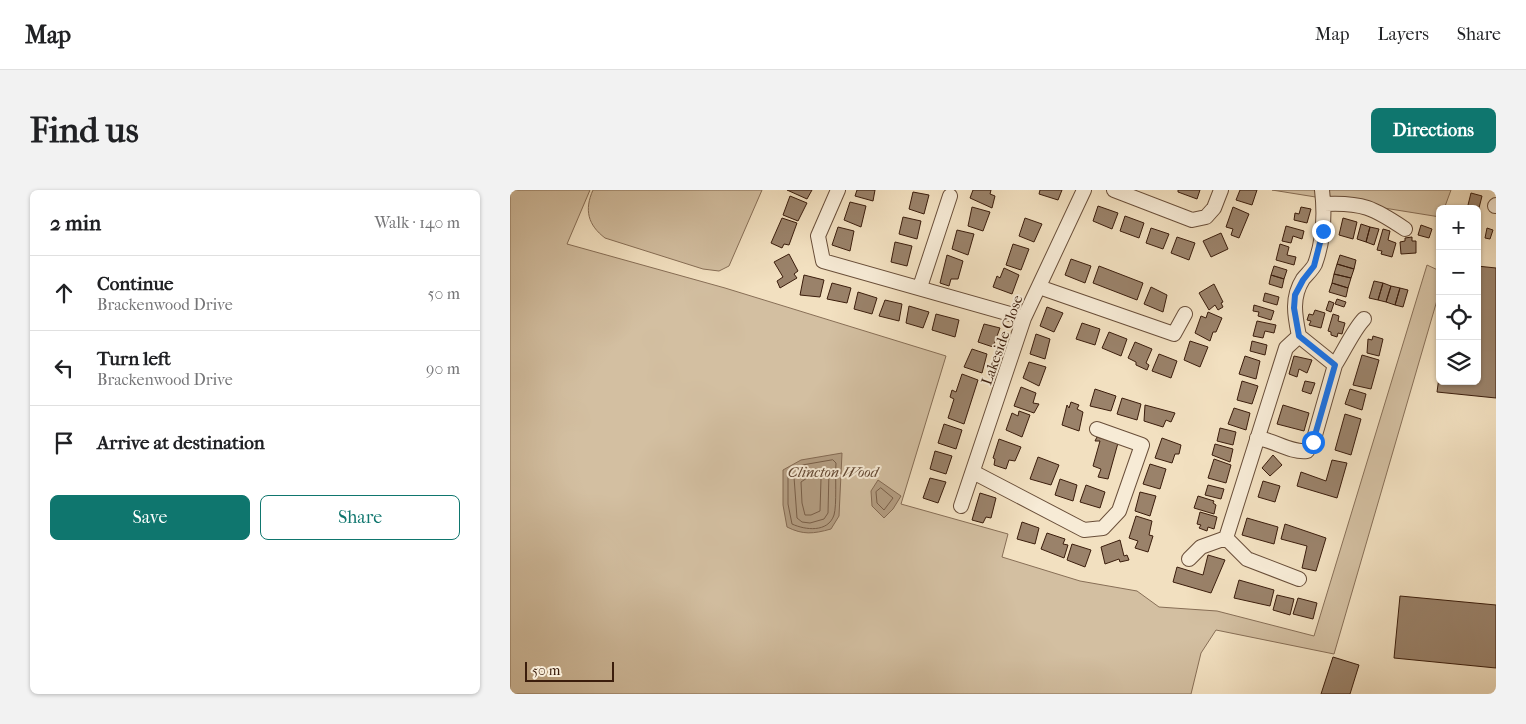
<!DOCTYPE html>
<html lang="en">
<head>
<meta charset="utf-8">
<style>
  body { margin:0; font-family:"IM FELL French Canon",serif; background:#f2f2f2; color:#202124 }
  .controls { position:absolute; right:15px; top:15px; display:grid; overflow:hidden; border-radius:8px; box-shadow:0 1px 4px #0004 }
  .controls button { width:45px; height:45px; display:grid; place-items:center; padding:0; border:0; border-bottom:1px solid #e0e0e0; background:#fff; color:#202124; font:25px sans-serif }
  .scale { position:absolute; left:15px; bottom:12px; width:89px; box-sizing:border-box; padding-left:5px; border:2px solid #3b1d0c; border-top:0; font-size:14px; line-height:18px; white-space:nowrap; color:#3b1d0c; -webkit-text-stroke:4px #f7ebd6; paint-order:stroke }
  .stop { position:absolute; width:15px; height:15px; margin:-11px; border:4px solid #1a73e8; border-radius:50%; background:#fff }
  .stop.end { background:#1a73e8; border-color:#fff; box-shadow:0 1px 5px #0008 }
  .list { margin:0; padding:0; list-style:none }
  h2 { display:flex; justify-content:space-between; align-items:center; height:65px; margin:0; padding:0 20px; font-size:21px }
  h2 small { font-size:16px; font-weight:400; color:#757577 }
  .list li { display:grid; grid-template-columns:32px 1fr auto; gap:15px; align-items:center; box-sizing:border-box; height:75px; padding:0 20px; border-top:1px solid #e0e0e0 }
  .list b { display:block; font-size:19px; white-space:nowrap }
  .list p { margin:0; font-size:16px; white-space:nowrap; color:#757577 }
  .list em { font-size:16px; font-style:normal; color:#757577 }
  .actions { display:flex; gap:10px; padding:15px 20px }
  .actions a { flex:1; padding:11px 0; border:1px solid #0f766e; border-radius:8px; text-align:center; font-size:18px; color:#0f766e }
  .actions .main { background:#0f766e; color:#fff }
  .icon { flex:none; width:28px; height:28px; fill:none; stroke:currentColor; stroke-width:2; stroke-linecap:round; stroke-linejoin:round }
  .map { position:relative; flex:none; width:986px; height:504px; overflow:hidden; border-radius:8px }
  header { display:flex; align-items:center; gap:30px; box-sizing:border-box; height:70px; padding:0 25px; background:#fff; border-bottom:1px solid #e0e0e0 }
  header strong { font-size:24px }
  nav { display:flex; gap:28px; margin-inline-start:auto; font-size:18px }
  .intro { display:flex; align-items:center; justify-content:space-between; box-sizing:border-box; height:120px; padding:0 30px }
  h1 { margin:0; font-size:35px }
  .button { padding:12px 22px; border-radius:8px; background:#0f766e; color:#fff; font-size:18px; font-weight:700 }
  main { display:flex; gap:30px; padding:0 30px }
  aside { flex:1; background:#fff; border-radius:8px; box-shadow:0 1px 4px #0004 }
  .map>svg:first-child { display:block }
</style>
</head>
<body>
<header>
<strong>Map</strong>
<nav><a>Map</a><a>Layers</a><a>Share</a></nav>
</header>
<div class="intro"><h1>Find us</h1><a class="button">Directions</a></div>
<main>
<aside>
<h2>2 min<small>Walk · 140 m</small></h2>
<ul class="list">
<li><svg class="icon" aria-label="ahead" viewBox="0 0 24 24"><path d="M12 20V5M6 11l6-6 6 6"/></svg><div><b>Continue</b><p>Brackenwood Drive</p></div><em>50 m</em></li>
<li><svg class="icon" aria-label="left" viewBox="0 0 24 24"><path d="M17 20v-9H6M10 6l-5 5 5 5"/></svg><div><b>Turn left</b><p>Brackenwood Drive</p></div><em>90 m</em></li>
<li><svg class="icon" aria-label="arrive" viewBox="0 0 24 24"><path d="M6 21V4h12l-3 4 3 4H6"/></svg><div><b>Arrive at destination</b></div></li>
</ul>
<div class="actions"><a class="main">Save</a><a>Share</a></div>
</aside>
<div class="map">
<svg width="986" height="504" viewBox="0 0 986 504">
  <rect width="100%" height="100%" fill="#f2e0c0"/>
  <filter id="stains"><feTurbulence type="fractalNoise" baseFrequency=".004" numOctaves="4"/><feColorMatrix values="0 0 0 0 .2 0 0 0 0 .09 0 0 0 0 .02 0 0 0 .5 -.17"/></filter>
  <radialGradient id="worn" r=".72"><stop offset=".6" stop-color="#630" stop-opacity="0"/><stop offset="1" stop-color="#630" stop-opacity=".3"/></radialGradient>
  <path fill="#d3bfa1" stroke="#876e56" d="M0 0H80L57 54 215 98 436 166 391 314 498 344 492 367 570 391 627 401 649 417 707 421 804 446 917 75 930 81V100L824 464 706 440 691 463 681 504H0Z
    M83 0H252L219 76 209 81 193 79 95 48C78 35 74 20 83 0Z
    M762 0H941L934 19H930V27Z"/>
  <path fill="#b49e83" stroke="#846a53" d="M332 263 329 326 321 339C303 344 293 345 277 337L273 315V280L291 270Z
    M368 290 391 306 383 319 374 328 362 316 361 301Z"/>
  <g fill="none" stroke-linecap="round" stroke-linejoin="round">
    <path stroke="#785e48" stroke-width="1" d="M323 270 326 273C325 285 327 315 324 325 318 343 295 340 282 334L278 314V283L293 275Z
      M316 278 319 281 318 323 314 329 300 333 292 332 287 328 284 287 295 281Z
      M308 287 311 289 310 321 301 325H295L292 313 291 292 297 288Z
      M371 298 383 308 374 320 367 313 366 302Z"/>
  </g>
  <path fill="#9a826a" stroke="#3b1d0c" d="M277 0H302L297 9Z
    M347 0H365L363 11 345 6Z
    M463 0H481L480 4 485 6 482 18 460 8Z
    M530 0H552L548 10 529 4Z
    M668 0H690L687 9 668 2Z
    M730 0H747L742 15 726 10Z
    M403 2 419 5 414 24 399 19Z
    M961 3 972 6 968 22 967 19H957Z
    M280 6 297 13 288 31 273 25Z
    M340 12 356 16 351 37 334 30Z
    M588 16 608 23 602 39 583 31Z
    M462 17 480 22 473 41 458 36Z
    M723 17 739 24 729 48 721 45 723 39 716 37Z
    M791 17 801 19 797 33 784 30 785 23 789 24Z
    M615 26 634 33 629 48 610 41Z
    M393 27 411 31 407 49 389 44Z
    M272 28 287 33 279 55 274 54 272 58 261 53Z
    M515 28 532 34 524 52 509 46Z
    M833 28 847 32 843 49 829 45Z
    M851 34 860 37 856 52 847 49Z
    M911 35 922 39 919 48 908 45Z
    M776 36 794 41 792 49 783 46 781 53 772 51Z
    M328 37 344 41 340 61 322 55Z
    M860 37 869 39 864 55 856 52Z
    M641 38 659 44 653 59 636 53Z
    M977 38 983 40 980 49 975 48Z
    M873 39 880 41 878 50 886 53 882 67 871 64 872 61 867 60Z
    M447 40 464 44 458 65 442 59Z
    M711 43 718 59 701 67 693 51Z
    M667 47 685 53 679 70 661 63Z
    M902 47V51H906V63L891 64 890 52 895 51V48Z
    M385 52 402 56 397 76 381 72Z
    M503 54 519 59 511 80 496 75Z
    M770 54 779 57 777 65 786 67 784 75 766 70Z
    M279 64 288 81 284 84 287 88 270 98 267 91 273 87 264 72Z
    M437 65 453 71 448 89H441L439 96 430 93Z
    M830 65 846 70 844 79 827 74Z
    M561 69 581 76 575 93 555 85Z
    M827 74 844 79 841 88 824 84Z
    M589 76 633 93 627 110 583 93Z
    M764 76 777 80 774 89 761 85Z
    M967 76 986 78V208L927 202 930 180V191H967Z
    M494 78 509 85 502 104 483 97 487 86 490 88Z
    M824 84 841 88 838 98 822 93Z
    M294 85 314 90 310 107 290 105Z
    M761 85 774 89 772 98 759 94Z
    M864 91 873 93 868 110 859 108Z
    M322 93 341 98 337 113 317 109Z
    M822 93 838 98 836 107 819 102Z
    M873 93 881 96 876 112 868 110Z
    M704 94 713 112 711 113 713 117 708 120 705 115 699 120 689 103Z
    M881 96 890 98 885 115 876 112Z
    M641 97 657 105 653 122 634 114Z
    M890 98 898 100 893 117 885 115Z
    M348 102 367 108 362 124 344 119Z
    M755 103 769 107 767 115 753 111Z
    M827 109 836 112 834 117 825 114Z
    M375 110 392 114 389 131 369 126Z
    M819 111 824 113 821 122 816 120Z
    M744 115 764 121 761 130 748 126 749 122 743 121Z
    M399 116 419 122 413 138 396 133Z
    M537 117 553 123 544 142 530 136Z
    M805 120 815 123 811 138 799 135 801 131 797 130 799 124 803 125Z
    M698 122 712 128 706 142H703L700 151 685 143 691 126 696 128Z
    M426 124 449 130 445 147 422 140Z
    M823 124 829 126 828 131 835 133 832 144 828 143 827 147 821 145V142L818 141Z
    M747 131 766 135 764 143 755 141 753 148 743 146Z
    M572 133 590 139 585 155 566 149Z
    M474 134 490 138 483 157 468 152Z
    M599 142 617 149 611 166 592 158Z
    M526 144 540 149 535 169 520 164Z
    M863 146 873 149 869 166 857 163 858 149 862 150Z
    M680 151 698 157 690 177 674 170Z
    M742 151 757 155 755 165 740 161Z
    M625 152 642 159 636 173 639 175 637 180 626 175V172L618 168Z
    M462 159 477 164 472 183 454 177Z
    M649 164 667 171 661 188 642 181Z
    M852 165 869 170 861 199 843 195Z
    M735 166 750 171 746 189 729 184Z
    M784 166 802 170 797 183 789 179 787 187 779 184Z
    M519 172 536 177 529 196 513 188Z
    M452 184 468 190 454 234 438 228 444 209 440 207 442 200 446 202Z
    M732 191 748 196 742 214 727 210Z
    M795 191 805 193 801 204 792 201Z
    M511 197 526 203 523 213 529 214 524 223 504 216Z
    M585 199 606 206 601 221 580 216Z
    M840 199 856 204 852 220 835 214Z
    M612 208 631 214 627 230 607 224Z
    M561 212 569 215 567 219 573 222 569 241 552 235 557 215 559 218Z
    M635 215 665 223 661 232 656 230 653 237 634 231Z
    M773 215 799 223 794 241 767 234Z
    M724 218 740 223 736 240 718 234Z
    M509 221 520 225 512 247 496 240 502 223 508 226Z
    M835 224 851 229 841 265 825 260Z
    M434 234 452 240 446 259 428 253Z
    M710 238 726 242 723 255 707 251Z
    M587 247 608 253 598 289 588 287 591 279 583 276 590 251H585Z
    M652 248 671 255 669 264H665L662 273 645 268Z
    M489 249 511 257 505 271 499 270 496 279 484 275 485 269 483 268Z
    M705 254 723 259 720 272 702 265Z
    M425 261 442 266 436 284 420 279Z
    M763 265 772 275 760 286 752 278Z
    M528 267 549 275 541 295 520 289Z
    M704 269 721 275 716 293 698 288Z
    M822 270 837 273 827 308 787 296 791 282 816 291Z
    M640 274 656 279 650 299 633 294Z
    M420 288 436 292 428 313 413 308Z
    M550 289 567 295 563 311 545 305Z
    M753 291 770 296 765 312 748 307Z
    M576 295 595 302 590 318 570 312Z
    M698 295 714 299 711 309 695 305Z
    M630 302 646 306 640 326 625 321Z
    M470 303 486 308 481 328 476 327 473 333 462 330Z
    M688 306 704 311 703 313 706 315 704 324 684 318Z
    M690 322 707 327 704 339 698 337 697 341 689 338 691 335 687 334Z
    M626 326 642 331 639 345 643 346 638 362 625 358 628 351 619 348Z
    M737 328 768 337 764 354 732 345Z
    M512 332 529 338 525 354 507 349Z
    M775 334 816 348 806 381 792 378 797 356 771 349Z
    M537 343 555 349 553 354 558 355 554 368 531 359Z
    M610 350 614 366 617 365 619 370 610 372 609 369 595 374 591 357Z
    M562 354 581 360 575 377 557 370Z
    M698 365 715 370 701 403 663 392 667 377 693 385Z
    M729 390 764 400 760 416 724 408Z
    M767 405 784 409 780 425 763 420Z
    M890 406 986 415V478L884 468Z
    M788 408 807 413 803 429 783 424Z
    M823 467 849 475 840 504H811Z"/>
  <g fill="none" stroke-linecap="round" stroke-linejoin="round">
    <g stroke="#694e39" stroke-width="16">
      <path id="minor" d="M328 0 308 46 313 71 514 128
        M604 0 682 30 696 27 704 18 711 0
        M814 14C852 12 864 18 895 39
        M985 16 986 15
        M410 97 440 6
        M529 97 664 144 675 124
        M825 175C834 161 844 139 854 129
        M747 248C764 250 780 263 797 261L803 252 825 175 789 146C785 126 781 108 793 89 797 84 802 80 805 74 814 49 815 25 812 0
        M463 282 574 340 593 338 609 321 632 255 587 239
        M451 316 514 128 574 0
        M716 348 776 158 789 146
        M716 348 737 369 789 389
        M679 369 691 357 716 348"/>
    </g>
    <use href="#minor" stroke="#f7ebd6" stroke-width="14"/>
  </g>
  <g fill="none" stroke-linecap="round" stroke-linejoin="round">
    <path stroke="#1a73e8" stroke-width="6" d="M803 252 825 175 789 146 784 118 785 105 793 90 804 76 813 41"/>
  </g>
  <g text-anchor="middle" stroke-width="4" stroke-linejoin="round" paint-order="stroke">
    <g font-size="15" fill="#3b1d0c" stroke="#f7ebd6">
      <text transform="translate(492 150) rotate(-70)" y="5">Lakeside Close</text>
    </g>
    <g font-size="15" font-style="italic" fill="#614631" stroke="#f7ebd6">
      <text x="323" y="287">Clincton Wood</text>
    </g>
  </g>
  <rect width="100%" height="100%" filter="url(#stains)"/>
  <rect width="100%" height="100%" fill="url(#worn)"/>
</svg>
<div class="controls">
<button>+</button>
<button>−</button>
<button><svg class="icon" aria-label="locate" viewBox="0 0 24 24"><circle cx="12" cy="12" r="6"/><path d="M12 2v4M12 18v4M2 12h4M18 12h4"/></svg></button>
<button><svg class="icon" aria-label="layers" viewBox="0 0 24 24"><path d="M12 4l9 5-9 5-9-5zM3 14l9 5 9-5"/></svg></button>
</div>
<div class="scale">50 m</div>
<div class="stop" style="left:803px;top:252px"></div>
<div class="stop end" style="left:813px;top:41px"></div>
</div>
</main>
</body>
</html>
